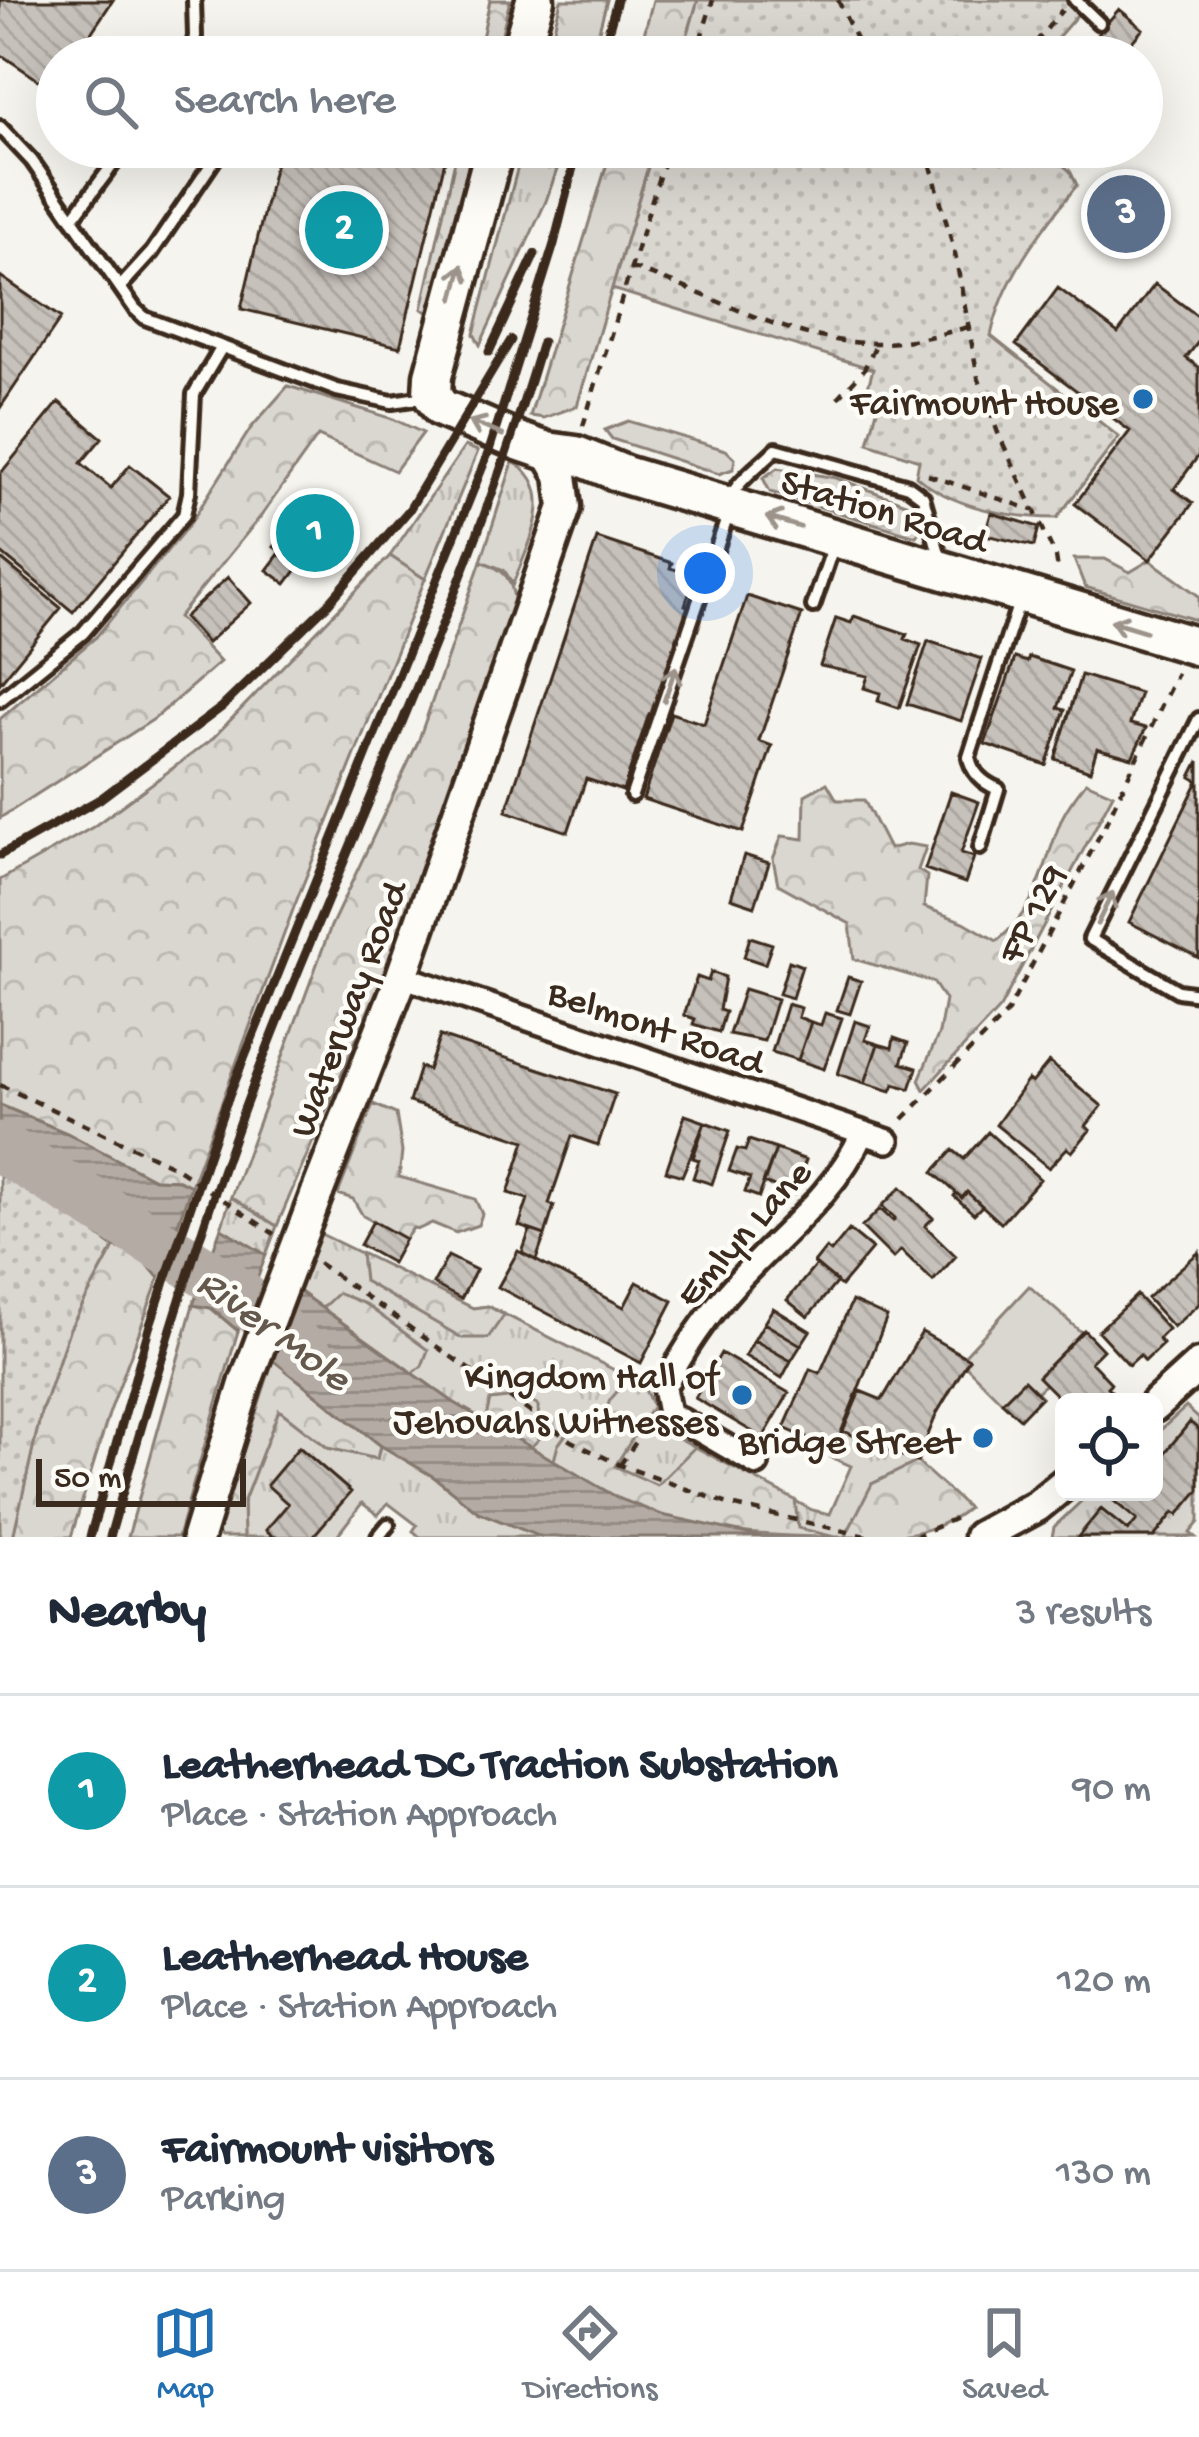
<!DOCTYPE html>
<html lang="en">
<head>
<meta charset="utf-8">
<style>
  body { margin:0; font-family:"Gochi Hand",sans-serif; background:#f6f6f7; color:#1f2937 }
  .controls { position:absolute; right:36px; bottom:36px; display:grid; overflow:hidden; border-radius:18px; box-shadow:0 12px 48px #0002 }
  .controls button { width:108px; height:108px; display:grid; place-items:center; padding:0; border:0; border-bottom:3px solid #e0e1e3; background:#fff; color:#1f2937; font:60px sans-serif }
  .scale { position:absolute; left:36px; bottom:30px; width:210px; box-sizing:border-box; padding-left:12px; border:6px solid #3b2a1e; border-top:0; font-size:33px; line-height:42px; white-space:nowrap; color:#3b2a1e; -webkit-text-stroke:9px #fdfcf7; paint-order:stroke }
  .you { position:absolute; left:705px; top:573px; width:42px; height:42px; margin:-30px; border:9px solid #fff; border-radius:50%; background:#1a73e8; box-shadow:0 0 0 18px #1a73e833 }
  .badge { display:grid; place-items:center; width:78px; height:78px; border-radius:50%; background:#1f6fb2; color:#fff; font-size:39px; font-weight:700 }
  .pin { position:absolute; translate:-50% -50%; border:6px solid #fff; box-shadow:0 3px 12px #0006 }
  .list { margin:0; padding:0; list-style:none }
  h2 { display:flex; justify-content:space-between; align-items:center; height:156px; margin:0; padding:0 48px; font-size:51px }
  h2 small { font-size:39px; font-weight:400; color:#747a83 }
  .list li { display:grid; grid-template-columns:78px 1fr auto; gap:36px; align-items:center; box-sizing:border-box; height:192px; padding:0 48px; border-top:3px solid #e0e1e3 }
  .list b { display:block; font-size:45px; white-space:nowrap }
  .list p { margin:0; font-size:39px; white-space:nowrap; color:#747a83 }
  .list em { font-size:39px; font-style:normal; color:#747a83 }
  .icon { flex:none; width:66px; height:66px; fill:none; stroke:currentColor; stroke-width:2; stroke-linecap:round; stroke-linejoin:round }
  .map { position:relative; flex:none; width:1199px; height:1537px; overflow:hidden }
  .search { position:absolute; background:#fff; box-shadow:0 12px 48px #0002; left:36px; right:36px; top:36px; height:132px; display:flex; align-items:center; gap:30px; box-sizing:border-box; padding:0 42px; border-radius:66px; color:#747a83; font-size:45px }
  .sheet { height:732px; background:#fff }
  nav { display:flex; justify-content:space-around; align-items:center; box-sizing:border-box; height:168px; border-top:3px solid #e0e1e3; background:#fff; font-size:33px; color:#747a83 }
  nav a { display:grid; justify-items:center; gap:6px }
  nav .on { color:#1f6fb2 }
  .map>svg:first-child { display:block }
</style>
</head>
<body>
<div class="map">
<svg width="1199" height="1537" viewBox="0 0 1199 1537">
  <defs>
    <pattern id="grass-tufts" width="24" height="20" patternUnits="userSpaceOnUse" patternTransform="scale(3)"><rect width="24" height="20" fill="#dad6d0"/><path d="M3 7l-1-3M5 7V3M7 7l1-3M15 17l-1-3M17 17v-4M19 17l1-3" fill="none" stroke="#bcb8b2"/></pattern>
    <pattern id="forest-crowns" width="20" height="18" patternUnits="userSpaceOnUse" patternTransform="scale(3)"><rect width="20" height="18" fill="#dad6d0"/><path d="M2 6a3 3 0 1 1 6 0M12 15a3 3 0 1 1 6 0" fill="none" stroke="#bcb8b2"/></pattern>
    <pattern id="park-dots" width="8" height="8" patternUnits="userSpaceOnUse" patternTransform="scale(3)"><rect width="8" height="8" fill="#dad6d0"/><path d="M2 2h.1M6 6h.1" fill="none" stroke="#bcb8b2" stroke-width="1.8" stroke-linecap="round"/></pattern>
    <pattern id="water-rules" width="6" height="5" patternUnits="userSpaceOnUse" patternTransform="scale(3)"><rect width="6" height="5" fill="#b4aca4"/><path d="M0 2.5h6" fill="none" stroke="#948c85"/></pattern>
    <pattern id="building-back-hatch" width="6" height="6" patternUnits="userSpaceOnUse" patternTransform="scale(3)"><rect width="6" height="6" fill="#c7c1bb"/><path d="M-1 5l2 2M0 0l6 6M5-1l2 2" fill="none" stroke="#aca6a0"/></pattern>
  </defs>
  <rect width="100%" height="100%" fill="#f5f4ee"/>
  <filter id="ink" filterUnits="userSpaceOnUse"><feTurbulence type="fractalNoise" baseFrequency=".00833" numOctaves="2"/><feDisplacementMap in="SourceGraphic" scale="24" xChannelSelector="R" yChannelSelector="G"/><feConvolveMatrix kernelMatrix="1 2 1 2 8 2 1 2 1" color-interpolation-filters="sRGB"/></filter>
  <g filter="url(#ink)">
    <path fill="url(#grass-tufts)" stroke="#8a8077" stroke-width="3" d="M523 147H565L546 201 480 345 474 334Z
      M465 446 478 451 425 579 390 556Z
      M513 462C561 488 528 545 513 584L504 570 481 561Z
      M231 1197 277 1226 266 1255 221 1228Z
      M319 1233 473 1308 488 1306 642 1384 653 1406 649 1417 655 1425 812 1510 830 1514 851 1466 831 1457 843 1431 917 1462 872 1484 903 1537H762L620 1499 453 1402 298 1291Z
      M1186 1407 1199 1419V1522L1190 1533 1195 1537H1052L1054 1527 1091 1492H1154V1436Z
      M279 1409 328 1448 377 1459 380 1445 434 1477 478 1512 541 1537H420L413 1531 417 1525 388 1503 378 1515 362 1503 336 1537H244L243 1503Z"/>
    <path fill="url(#forest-crowns)" stroke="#8a8077" stroke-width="3" d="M490 0H510L496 57H478Z
      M561 0H607L592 57H547Z
      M653 0H698L681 57H638Z
      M458 147H474L430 313 422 309Z
      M612 147H654L577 406 544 418 530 416Z
      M288 386 393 419 423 433 395 471 318 436 261 516 178 617 220 662 154 719 0 818V719L96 637 191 522 251 428Z
      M628 421 726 450 735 459 733 469 719 474 612 439 605 430Z
      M777 468 836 478 914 506 924 515V525L916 536 770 492 763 478Z
      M390 556 425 579 294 907 191 1186 178 1180 154 1179 67 1133 0 1105V880L93 827 211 740Z
      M1074 559H1105L1130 572 1150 560 1199 596V621L1085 587Z
      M481 561C506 570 512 578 515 605L408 917 277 1226 231 1197 331 926 418 742Z
      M1086 782 1113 794 1000 1008 924 1090 919 1080 939 1033 945 1000 933 982 854 959 850 924 778 884 773 859 782 836 804 839 805 795 827 783 837 800H864L889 849 908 844 926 847 918 870 927 876 924 907 964 922 997 941C1038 908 1042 870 1060 823 1065 808 1077 795 1086 782Z
      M373 1104 396 1114 402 1152 399 1177 475 1199 482 1214 478 1225 456 1233 432 1223 419 1229 413 1228 405 1239 363 1216 353 1199 338 1194Z
      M114 1247 137 1252 159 1278 109 1414 71 1537H13L41 1413 69 1330Z
      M361 1253 473 1308 488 1306 504 1315 488 1338H462L364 1281Z
      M338 1293 365 1304 428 1350 422 1366 413 1373 322 1308Z
      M193 1305 211 1308 238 1331 178 1537H128Z
      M273 1360 380 1445 377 1459 328 1448 279 1410 243 1503 244 1537H221L217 1532Z
      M627 1380 642 1384 653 1406 615 1466 657 1485 695 1447 795 1500 798 1528 835 1537C764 1537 684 1531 618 1498 596 1487 575 1473 554 1460L558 1445 569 1430 600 1425 610 1400Z
      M524 1396 538 1406 540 1438 531 1447 485 1421 490 1400Z
      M917 1462 968 1508C933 1537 891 1537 845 1537L872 1484Z"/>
    <path fill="url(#park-dots)" stroke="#8a8077" stroke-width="3" d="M698 0H1090L1041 57H681Z
      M654 147H1042L1070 171 1077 185C1041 231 1003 278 991 336L1119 437 1057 518C1010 518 951 507 916 476L919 460 868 443 880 399 866 394 873 369 612 289Z
      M0 1170 53 1202 114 1247 69 1330 41 1413 13 1537H0Z"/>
    <path fill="#dad6d0" stroke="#8a8077" stroke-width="3" d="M1029 1286 1082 1333 1038 1376 1045 1384 1037 1392 1024 1380 1002 1402 966 1366 969 1359 964 1356Z"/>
    <path fill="url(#water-rules)" stroke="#84786e" stroke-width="3" d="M0 1105 67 1133 154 1179 178 1180 191 1186 159 1278 137 1252 114 1247 53 1202 0 1170Z
      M221 1228 266 1255 238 1331 211 1308 193 1305Z
      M298 1291 453 1402 620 1499 662 1515 762 1537H541L478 1512 434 1477 380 1445 273 1360Z"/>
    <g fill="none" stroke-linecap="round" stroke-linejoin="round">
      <path stroke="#b4aca4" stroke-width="51" d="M0 1147 234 1290 307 1354"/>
    </g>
    <path fill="url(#building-back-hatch)" stroke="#3b2a1e" stroke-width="3" d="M0 0H113L75 57H57V84L53 90 0 54Z
      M1119 9 1143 29 1119 57H1078Z
      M279 147H428L447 152 400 347 241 309Z
      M0 276 61 318 0 408Z
      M1155 284 1199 317V341L1186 358 1199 367V455L1174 489 1193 503 1150 560 1075 504 1130 431 1016 345 1058 288 1118 333Z
      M59 402 102 438 81 463 111 488 130 465 169 496 73 612 0 552V474Z
      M335 501 345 508 303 568 274 547 288 528 300 537 312 520 318 524Z
      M991 513 1039 527 1034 546 985 535Z
      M597 538 672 563 670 568 695 575 685 605 691 607 655 716 649 714 623 791 586 779 568 832 506 811Z
      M279 554 298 568 286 584 267 570Z
      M0 558 61 608 0 683Z
      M228 577 251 603 207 643 184 617Z
      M747 596 802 614 759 741 772 746 743 832 643 799 671 713 704 724Z
      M854 616 907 634 905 639 921 645 899 708 878 701 880 693 864 688 868 676 820 666 836 618 851 623Z
      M928 641 982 659 961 721 907 704Z
      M1029 657 1071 671 1058 708 1065 710 1046 765 985 744 1015 658 1027 662Z
      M1081 675 1140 693 1130 724 1146 728 1132 758 1097 748 1090 771 1055 759Z
      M1199 761V958L1129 922 1198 781 1191 777Z
      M951 792 979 802 961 853 974 857 965 883 925 869Z
      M744 855 769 863 755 906 731 898Z
      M750 937 772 944 765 964 744 957Z
      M789 961 802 966 792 998 779 994Z
      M711 972 725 977 719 1010 725 1012 719 1032 693 1024 695 1019 684 1015 697 977 708 981Z
      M848 977 861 981 850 1014 837 1010Z
      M744 989 777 999 764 1041 729 1034Z
      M787 1004 801 1008 798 1017 811 1022 798 1060 772 1052Z
      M825 1013 842 1018 824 1069 798 1060 811 1022 821 1025Z
      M855 1021 870 1026 865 1040 878 1044 865 1083 838 1074Z
      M440 1036 615 1094 598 1145 572 1136 549 1204 554 1206 545 1235 519 1226 528 1199 508 1193 525 1141 409 1102 420 1067 428 1070Z
      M894 1038 908 1043 901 1063 917 1068 910 1089 894 1084 891 1091 865 1083 878 1044 892 1048Z
      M1049 1062 1102 1106 1086 1126 1090 1130 1072 1152 1067 1148 1049 1168 996 1125 1028 1080 1032 1083Z
      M685 1115 705 1122 682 1176 666 1171Z
      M705 1122 730 1131 712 1184 693 1178 699 1160 693 1158Z
      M988 1132 1040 1179 1001 1223 967 1192 962 1198 933 1172 953 1150 964 1159Z
      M749 1140 776 1149 759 1197 745 1192 750 1178 729 1171 737 1149 745 1151Z
      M776 1149 806 1160 794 1194 763 1183Z
      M901 1187 933 1218 925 1226 956 1256 933 1281 901 1250 893 1258 862 1227 880 1209 893 1221 895 1218 882 1206Z
      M967 1192 982 1206 974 1214 954 1196 956 1193 962 1198Z
      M373 1221 405 1239 392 1263 360 1245Z
      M530 1230 545 1235 536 1260 522 1253Z
      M849 1230 872 1249 841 1286 814 1263 826 1248 831 1252Z
      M518 1251 624 1307 637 1282 673 1301 641 1363 498 1287Z
      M1199 1252V1304L1173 1327 1147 1298Z
      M448 1256 476 1270 461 1299 433 1284Z
      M816 1265 837 1282 808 1317 787 1300Z
      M1137 1295 1168 1329 1158 1339 1163 1344 1145 1361 1140 1355 1129 1365 1098 1331Z
      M852 1301 887 1317 834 1450 784 1428 810 1369 820 1373Z
      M773 1308 810 1331 801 1345 764 1323Z
      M764 1323 801 1345 791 1361 754 1340Z
      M1084 1330 1103 1350 1091 1362 1111 1383 1107 1387 1123 1402 1064 1403 1038 1377Z
      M922 1332 969 1359 937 1413 917 1462 843 1431 860 1391 882 1400Z
      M754 1340 791 1361 782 1378 745 1356Z
      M721 1353 789 1393 763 1438 695 1398Z
      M1024 1380 1041 1397 1020 1419 1002 1402Z
      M1190 1422 1199 1430V1490L1178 1515 1174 1512 1154 1537H1078L1101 1509 1128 1531 1137 1520 1114 1501 1122 1492H1154V1466Z
      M299 1447 351 1492 315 1534 319 1537H274L266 1530 288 1504 267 1485Z"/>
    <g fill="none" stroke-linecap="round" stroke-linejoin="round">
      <g stroke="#3b2a1e" stroke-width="20">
        <path id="lane" d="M1075 0 1099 23
          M191 57 195 36 194 0
          M0 127 32 161 135 309 145 318 337 390 392 402 426 397
          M72 219 126 147
          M121 286 152 252 223 147
          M813 606 833 547
          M0 700 83 633 184 515 189 493 194 394 222 347
          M1199 719 1090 939 1178 991 1199 994
          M632 795 725 524C723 489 752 473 776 449L908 486 923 497 941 560
          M980 848 998 789C983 783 972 773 969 757L1019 602
          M378 1537 388 1525"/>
      </g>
      <g stroke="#3b2a1e" stroke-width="30">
        <path id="street" d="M402 976 888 1141
          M757 1464 669 1413 664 1388C683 1350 709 1313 737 1282 782 1233 834 1195 862 1134"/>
      </g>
      <g stroke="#3b2a1e" stroke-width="39">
        <path id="secondary" d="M317 1193 402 976 565 507 561 475 547 451
          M1154 1406 1199 1365
          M198 1537 246 1381
          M980 1537 1037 1506 1064 1484"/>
      </g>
      <g stroke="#3b2a1e" stroke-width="45">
        <path id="primary" d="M519 57 535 0
          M495 147 433 376 432 395 441 408 518 441 547 451 576 455 625 475 1199 647"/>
      </g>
      <path stroke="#3b2a1e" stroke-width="4.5" stroke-dasharray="9 9" stroke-linecap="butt" d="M838 0 864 57
        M695 57 713 0
        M1024 57 1062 10
        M1071 57 1086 38
        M926 147 955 254 978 377 998 433 1056 557 1058 570
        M631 268C713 293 788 344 877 343 907 343 939 335 968 327
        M838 398 863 371 877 343
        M583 426 668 147
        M928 475 1036 511
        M0 1085 175 1167 274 1234
        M903 1119 1007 1013 1105 825 1177 673
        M318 1263 571 1441 620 1465 731 1505 870 1537
        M620 1465 647 1426
        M914 1537 958 1517"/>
      <use href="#lane" stroke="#fdfcf7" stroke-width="10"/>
      <use href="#street" stroke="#fdfcf7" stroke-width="21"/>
      <use href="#secondary" stroke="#fdfcf7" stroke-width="30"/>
      <use href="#primary" stroke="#fdfcf7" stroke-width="36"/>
      <path stroke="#3b2a1e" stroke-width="9" d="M601 57 617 0
        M489 352 535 254
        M0 855 100 799 222 707 328 604 409 510 511 340
        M90 1537 149 1328 225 1106 489 451 554 244 578 147
        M110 1537C150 1394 192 1252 243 1112 339 855 464 606 542 342"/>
      <g stroke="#3b2a1e" stroke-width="39" stroke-linecap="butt">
        <path id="secondary-bridge" d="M246 1381 317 1193"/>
      </g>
      <use href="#secondary-bridge" stroke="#fdfcf7" stroke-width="30"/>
    </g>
    <defs><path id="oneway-shaft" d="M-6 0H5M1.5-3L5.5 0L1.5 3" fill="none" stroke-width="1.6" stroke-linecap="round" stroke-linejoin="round" transform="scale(3)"/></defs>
    <g stroke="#9c938a">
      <use href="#oneway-shaft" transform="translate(458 282) rotate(-75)"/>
      <use href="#oneway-shaft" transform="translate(486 428) rotate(-157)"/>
      <use href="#oneway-shaft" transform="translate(783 522) rotate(-163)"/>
      <use href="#oneway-shaft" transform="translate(1128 626) rotate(-163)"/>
      <use href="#oneway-shaft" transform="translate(670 684) rotate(-71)"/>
      <use href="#oneway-shaft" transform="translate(1105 908) rotate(-64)"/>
    </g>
  </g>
  <g fill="#1f6fb2" stroke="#fdfcf7" stroke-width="4.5">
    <circle cx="1143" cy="399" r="12"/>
    <circle cx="742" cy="1395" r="12"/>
    <circle cx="983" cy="1438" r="12"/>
  </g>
  <g text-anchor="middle" stroke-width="9" stroke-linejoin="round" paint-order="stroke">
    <g font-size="39" fill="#3b2a1e" stroke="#fdfcf7" text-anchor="end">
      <text x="1119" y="413">Fairmount House</text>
      <text x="718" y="1387">Kingdom Hall of<tspan x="718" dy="45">Jehovahs Witnesses</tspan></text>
      <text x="959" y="1452">Bridge Street</text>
    </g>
    <g font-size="39" fill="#3b2a1e" stroke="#fdfcf7">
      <text transform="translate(885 508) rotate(17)" y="14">Station Road</text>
      <text transform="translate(1029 912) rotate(-62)" y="14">FP 129</text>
      <text transform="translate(345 1008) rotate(-69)" y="14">Waterway Road</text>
      <text transform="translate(657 1024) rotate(19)" y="14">Belmont Road</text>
      <text transform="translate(741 1231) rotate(-48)" y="14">Emlyn Lane</text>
    </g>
    <g font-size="42" font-style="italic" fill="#65584d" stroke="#fdfcf7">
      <text transform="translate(276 1327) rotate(36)" y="15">River Mole</text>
    </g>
  </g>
</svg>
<div class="controls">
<button><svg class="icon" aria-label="locate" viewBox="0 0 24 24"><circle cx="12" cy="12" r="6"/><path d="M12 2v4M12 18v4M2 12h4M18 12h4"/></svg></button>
</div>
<div class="scale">50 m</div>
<div class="you"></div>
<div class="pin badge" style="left:315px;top:533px;background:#0f9aa8">1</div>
<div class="pin badge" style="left:344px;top:230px;background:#0f9aa8">2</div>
<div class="pin badge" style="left:1126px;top:214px;background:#5c6f8a">3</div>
<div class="search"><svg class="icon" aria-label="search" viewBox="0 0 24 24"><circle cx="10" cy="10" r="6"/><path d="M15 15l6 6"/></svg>Search here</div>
</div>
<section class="sheet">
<h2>Nearby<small>3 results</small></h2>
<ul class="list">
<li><span class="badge" style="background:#0f9aa8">1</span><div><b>Leatherhead DC Traction Substation</b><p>Place · Station Approach</p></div><em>90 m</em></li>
<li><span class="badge" style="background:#0f9aa8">2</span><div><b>Leatherhead House</b><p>Place · Station Approach</p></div><em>120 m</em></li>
<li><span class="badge" style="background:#5c6f8a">3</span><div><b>Fairmount visitors</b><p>Parking</p></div><em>130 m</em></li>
</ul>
</section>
<nav>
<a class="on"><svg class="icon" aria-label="map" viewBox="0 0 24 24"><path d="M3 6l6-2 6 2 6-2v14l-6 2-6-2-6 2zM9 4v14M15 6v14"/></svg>Map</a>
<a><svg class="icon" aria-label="directions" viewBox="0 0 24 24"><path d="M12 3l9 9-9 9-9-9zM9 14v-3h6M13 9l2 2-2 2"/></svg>Directions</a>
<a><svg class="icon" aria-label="saved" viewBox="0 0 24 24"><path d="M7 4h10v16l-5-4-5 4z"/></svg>Saved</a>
</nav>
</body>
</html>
